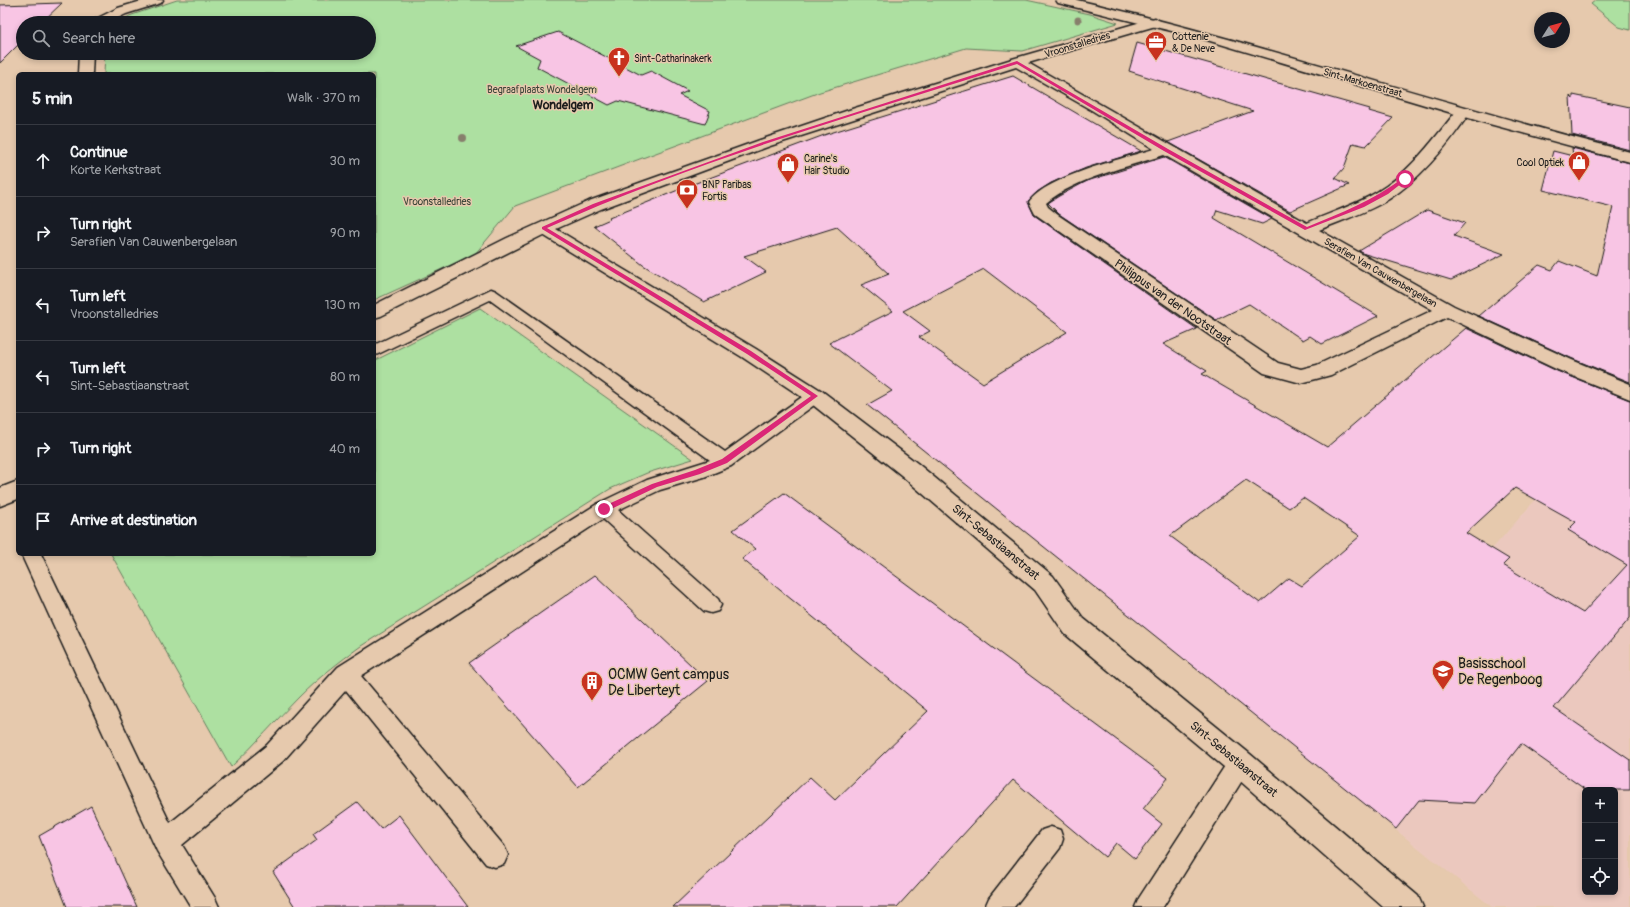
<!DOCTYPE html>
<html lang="en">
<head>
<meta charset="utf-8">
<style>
  body { margin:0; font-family:Pangolin,sans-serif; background:#20242c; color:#f1f3f6 }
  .controls { position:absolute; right:12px; bottom:12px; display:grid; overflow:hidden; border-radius:6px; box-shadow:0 2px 6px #0003 }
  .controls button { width:36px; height:36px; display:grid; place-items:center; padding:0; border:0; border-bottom:1px solid #363941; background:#171b24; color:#f1f3f6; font:20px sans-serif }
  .compass { position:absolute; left:1534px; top:12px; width:36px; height:36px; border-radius:50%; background:#171b24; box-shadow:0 2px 6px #0003; rotate:53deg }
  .stop { position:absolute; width:12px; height:12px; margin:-9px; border:3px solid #db2777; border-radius:50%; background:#fff }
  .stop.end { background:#db2777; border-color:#fff; box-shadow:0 1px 4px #0008 }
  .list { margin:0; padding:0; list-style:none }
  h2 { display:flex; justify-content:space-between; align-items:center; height:52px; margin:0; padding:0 16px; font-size:17px }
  h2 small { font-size:13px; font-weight:400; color:#9ea1a6 }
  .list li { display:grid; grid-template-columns:26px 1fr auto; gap:12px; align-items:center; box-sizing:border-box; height:72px; padding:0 16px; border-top:1px solid #363941 }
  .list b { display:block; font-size:15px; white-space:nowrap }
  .list p { margin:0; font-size:13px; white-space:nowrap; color:#9ea1a6 }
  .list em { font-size:13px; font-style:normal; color:#9ea1a6 }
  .icon { flex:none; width:22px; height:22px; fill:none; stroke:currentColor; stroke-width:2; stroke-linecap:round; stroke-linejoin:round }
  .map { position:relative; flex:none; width:1630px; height:907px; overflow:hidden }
  .search { position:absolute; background:#171b24; box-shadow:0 2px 6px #0003; left:16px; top:16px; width:360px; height:44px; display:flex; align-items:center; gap:10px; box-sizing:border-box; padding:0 14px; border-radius:22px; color:#9ea1a6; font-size:15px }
  .panel { position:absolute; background:#171b24; box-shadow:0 2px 6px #0003; left:16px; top:72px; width:360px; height:484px; border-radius:6px }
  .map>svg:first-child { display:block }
</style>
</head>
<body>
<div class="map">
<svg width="1630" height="907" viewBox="0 0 1630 907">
  <rect width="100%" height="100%" fill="#e6c9ad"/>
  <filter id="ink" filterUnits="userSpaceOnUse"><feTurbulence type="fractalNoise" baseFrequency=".025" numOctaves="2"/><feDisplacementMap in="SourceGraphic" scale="8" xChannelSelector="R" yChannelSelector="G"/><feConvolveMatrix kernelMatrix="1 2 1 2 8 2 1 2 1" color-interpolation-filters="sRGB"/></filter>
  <g filter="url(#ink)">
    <path fill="#ebc8be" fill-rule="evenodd" d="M1575 455 1630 480V907H1492L1240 705 1444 519 1492 549ZM1585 790H1615V892H1585Z"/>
    <path fill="#ade0a1" stroke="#647e5e" d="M177 0H1026L1090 14 1118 23 1022 51 966 48 820 92 645 157 515 206 475 254 374 300V74H104L105 53H369V23H114L132 15Z
      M1596 0H1630V30L1619 27 1591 4Z
      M480 308 693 459 647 473 610 489 361 646C339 662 318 678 299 697 276 720 255 745 231 767L111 554H374V361Z"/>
    <path fill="#f8c5e4" stroke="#1c1c1c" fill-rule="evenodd" d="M62 3 41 23H23V40L0 63V5Z
      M558 32 641 75 651 71 688 91 679 95 710 111 705 124 618 101 609 105 537 67 540 59 516 46Z
      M1137 43 1370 109 1369 111 1393 118 1366 146 1353 143 1344 168 1335 178 1349 185 1290 211 1168 142 1253 111 1129 71Z
      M1013 76 1141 151 1086 168 1051 183 1037 192 1028 201 1034 215 1197 329 1163 344 1207 371 1202 374 1327 447 1466 328 1557 371 1630 400V618L1554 708 1630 760V790H1586L1521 744 1475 803 1419 800 1396 829 867 405 892 391 829 343 893 311 861 285 889 274 837 227 744 256 766 272 704 302 643 265 594 226 610 219 609 218 688 186 827 134ZM984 269 1067 332 983 383 919 337 930 331 903 311ZM1246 480 1289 508 1303 498 1360 536 1302 586 1289 578 1260 603 1170 536ZM1515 488 1576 522 1568 530 1627 565 1583 613 1503 565 1509 559 1466 533Z
      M1573 95 1630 107V150L1572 135 1570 96 1573 99Z
      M1572 148 1630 163V382L1573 359 1479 316 1539 265 1552 270 1559 261 1597 276 1613 207 1543 190 1553 151 1573 156Z
      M1164 157 1272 219 1262 224 1217 210 1214 218 1378 316 1322 344 1310 336 1303 340 1249 304 1216 320 1059 214 1048 203 1059 196 1087 181Z
      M1427 210 1465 223 1454 236 1504 254 1451 280 1365 254 1359 251Z
      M784 493 1168 778 1143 809 1162 824 1135 859 1116 843 1105 857 1013 780 897 907H673L810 777 835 800 928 711 742 559 755 549 733 530Z
      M595 575 708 681 578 787 469 663Z
      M357 802 381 829 399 815 468 907H295L273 872 317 840 313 834Z
      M91 806 137 907H67L39 836Z"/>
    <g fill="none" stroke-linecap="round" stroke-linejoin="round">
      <g stroke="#1c1c1c" stroke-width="3">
        <path id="service" d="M491 289 496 291 725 452 809 392 815 390 821 392 823 396 821 400 731 466 704 477 660 490 618 510 718 599 721 605 718 611 711 613 704 611 603 519 361 676 504 846 508 855 504 864 495 867 486 864 346 690 283 761 182 845 215 898 219 907H191L157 851 21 554H41L170 823 267 745 338 667 597 504 647 480 710 460 490 300 374 356V345Z
          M1240 752 1248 755 1252 763 1248 771 1163 907H1135L1139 898 1232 755Z
          M1051 827 1060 830 1063 839 1060 848 1014 907H985L989 898 1042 830Z"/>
      </g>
      <g stroke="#1c1c1c" stroke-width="3">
        <path id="minor" d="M145 0H163L161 3 126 14 108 23H92L94 20 118 8Z
          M1155 18 1161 22 1159 25 1028 63 1307 223C1330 213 1355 205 1377 192 1411 172 1434 138 1459 108H1469L1471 111C1450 142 1422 178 1389 199 1368 212 1343 220 1319 230L1454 306 1572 360 1630 384V399L1558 370 1447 317 1331 375 1301 383 1264 373 1035 214 1029 202C1046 177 1124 158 1154 149L1093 111 1016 67 770 146 601 209 556 229 756 349 822 391 917 463 1053 576 1083 618 1250 754 1418 896 1423 907H1383L1230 772 1065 634 1035 590 901 475 808 401 742 357 543 235 381 316 374 318V305L507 238 589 201 760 140 855 108 1012 59ZM1164 155 1433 310 1317 365 1301 369 1278 363 1058 215 1048 207 1046 203C1076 178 1127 167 1164 155Z
          M79 53H93L92 74H78Z
          M18 481V499L0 506V488Z"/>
      </g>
      <g stroke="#1c1c1c" stroke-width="3">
        <path id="tertiary" d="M1056 0H1077C1264 44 1445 105 1630 152V162L1482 122 1200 38 1058 3Z"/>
      </g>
      <use href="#service" fill="#e6c9ad" fill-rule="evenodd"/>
      <use href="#minor" fill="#e6c9ad" fill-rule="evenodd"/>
      <use href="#tertiary" fill="#e6c9ad" fill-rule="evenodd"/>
    </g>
    <g fill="#877f6c">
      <circle cx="1078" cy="20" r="3.5"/>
      <circle cx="463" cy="138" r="4"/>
    </g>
  </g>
  <path fill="#db2777" d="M1017 61 1168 149 1307 227C1341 213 1374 200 1403 178L1407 179 1388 194 1364 207 1305 230 1164 151 1017 64C859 114 698 160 547 228L751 351 818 396 727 463 700 474 657 487 607 511H602V507L652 484 695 470 722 459 811 396 747 354 542 229V227L593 204 763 142Z"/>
  <defs>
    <g id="office-pin" transform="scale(1.15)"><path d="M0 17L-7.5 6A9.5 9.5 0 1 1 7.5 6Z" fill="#c8321e" stroke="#e6c9ad"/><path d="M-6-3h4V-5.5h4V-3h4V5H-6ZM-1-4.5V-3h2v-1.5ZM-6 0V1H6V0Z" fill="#fff"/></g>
    <g id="church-pin" transform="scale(1.15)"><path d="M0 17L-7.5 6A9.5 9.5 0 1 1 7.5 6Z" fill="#c8321e" stroke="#e6c9ad"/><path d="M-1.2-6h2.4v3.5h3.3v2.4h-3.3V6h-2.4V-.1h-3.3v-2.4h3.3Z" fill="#fff"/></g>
    <g id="shop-pin" transform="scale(1.15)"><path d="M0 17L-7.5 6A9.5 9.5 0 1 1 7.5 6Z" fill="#c8321e" stroke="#e6c9ad"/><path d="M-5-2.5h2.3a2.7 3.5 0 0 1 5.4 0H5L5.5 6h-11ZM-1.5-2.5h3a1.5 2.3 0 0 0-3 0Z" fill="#fff"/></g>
    <g id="bank-pin" transform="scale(1.15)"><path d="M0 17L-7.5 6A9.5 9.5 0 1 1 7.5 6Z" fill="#c8321e" stroke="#e6c9ad"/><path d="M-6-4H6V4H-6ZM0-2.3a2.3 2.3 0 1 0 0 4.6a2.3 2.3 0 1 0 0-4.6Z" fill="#fff"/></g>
    <g id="school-pin" transform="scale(1.15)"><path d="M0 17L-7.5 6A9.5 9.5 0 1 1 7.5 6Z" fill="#c8321e" stroke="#e6c9ad"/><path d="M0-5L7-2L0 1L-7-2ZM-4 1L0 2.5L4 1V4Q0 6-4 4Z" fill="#fff"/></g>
    <g id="building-pin" transform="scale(1.15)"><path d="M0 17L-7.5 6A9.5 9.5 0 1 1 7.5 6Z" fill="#c8321e" stroke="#e6c9ad"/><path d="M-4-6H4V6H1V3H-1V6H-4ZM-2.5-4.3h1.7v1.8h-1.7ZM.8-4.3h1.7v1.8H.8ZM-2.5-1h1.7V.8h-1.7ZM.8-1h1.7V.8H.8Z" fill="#fff"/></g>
  </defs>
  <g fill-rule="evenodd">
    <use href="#office-pin" x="1156" y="42"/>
    <use href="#church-pin" x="619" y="58"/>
    <use href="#shop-pin" x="1579" y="162"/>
    <use href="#shop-pin" x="788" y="164"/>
    <use href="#bank-pin" x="687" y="190"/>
    <use href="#school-pin" x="1443" y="671"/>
    <use href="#building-pin" x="592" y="682"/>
  </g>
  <g text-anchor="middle" stroke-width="3" stroke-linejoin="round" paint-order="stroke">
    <g font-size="10" fill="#1c1c1c" stroke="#e6c9ad" text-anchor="start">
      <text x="1172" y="40">Cottenie<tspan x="1172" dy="12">&amp; De Neve</tspan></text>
      <text x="634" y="62">Sint-Catharinakerk</text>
      <text x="804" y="162">Carine's<tspan x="804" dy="12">Hair Studio</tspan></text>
      <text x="1564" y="166" text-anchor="end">Cool Optiek</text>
      <text x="702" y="188">BNP Paribas<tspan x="702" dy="12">Fortis</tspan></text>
    </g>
    <g font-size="10" fill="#1c1c1c" stroke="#e6c9ad">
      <text transform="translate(1077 44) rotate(-17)" y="4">Vroonstalledries</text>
      <text transform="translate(1363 82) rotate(16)" y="4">Sint-Markoenstraat</text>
      <text transform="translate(1381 272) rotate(30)" y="4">Serafien Van Cauwenbergelaan</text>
    </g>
    <g font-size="10" fill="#394337" stroke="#e6c9ad">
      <text x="542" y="93">Begraafplaats Wondelgem</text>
      <text x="437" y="205">Vroonstalledries</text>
    </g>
    <g font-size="12" font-weight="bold" fill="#1c1c1c" stroke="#e6c9ad">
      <text x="563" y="109">Wondelgem</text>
    </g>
    <g font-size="12" fill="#1c1c1c" stroke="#e6c9ad">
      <text transform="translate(1173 302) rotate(35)" y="4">Philippus van der Nootstraat</text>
      <text transform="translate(996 542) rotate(40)" y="4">Sint-Sebastiaanstraat</text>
      <text transform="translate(1234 759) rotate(40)" y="4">Sint-Sebastiaanstraat</text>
    </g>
    <g font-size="14" fill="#1c1c1c" stroke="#e6c9ad" text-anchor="start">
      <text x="1458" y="668">Basisschool<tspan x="1458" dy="16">De Regenboog</tspan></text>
      <text x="608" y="679">OCMW Gent campus<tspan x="608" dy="16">De Liberteyt</tspan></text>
    </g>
  </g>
</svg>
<div class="controls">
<button>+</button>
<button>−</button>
<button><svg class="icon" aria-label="locate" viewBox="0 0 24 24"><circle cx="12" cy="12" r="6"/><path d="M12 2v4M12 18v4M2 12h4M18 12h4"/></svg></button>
</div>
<svg class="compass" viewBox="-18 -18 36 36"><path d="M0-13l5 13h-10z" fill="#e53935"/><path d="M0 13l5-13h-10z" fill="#9ea1a6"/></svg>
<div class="stop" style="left:1405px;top:179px"></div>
<div class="stop end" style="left:604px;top:509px"></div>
<div class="search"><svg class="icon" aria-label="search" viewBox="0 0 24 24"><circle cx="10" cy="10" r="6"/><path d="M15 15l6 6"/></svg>Search here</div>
<section class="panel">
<h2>5 min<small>Walk · 370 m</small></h2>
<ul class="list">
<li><svg class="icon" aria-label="ahead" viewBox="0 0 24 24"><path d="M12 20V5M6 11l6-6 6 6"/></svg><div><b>Continue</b><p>Korte Kerkstraat</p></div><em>30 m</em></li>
<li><svg class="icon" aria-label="right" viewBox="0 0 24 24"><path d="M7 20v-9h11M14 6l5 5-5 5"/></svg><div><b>Turn right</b><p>Serafien Van Cauwenbergelaan</p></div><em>90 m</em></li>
<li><svg class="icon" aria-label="left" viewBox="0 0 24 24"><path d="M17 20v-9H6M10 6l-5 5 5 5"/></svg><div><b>Turn left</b><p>Vroonstalledries</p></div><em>130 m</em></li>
<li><svg class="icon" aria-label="left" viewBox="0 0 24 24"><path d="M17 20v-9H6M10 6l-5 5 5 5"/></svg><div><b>Turn left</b><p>Sint-Sebastiaanstraat</p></div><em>80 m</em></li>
<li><svg class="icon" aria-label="right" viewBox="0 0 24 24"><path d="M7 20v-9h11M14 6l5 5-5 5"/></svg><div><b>Turn right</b></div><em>40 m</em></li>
<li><svg class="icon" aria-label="arrive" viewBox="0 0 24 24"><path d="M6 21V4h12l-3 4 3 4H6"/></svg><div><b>Arrive at destination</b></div></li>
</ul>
</section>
</div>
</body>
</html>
